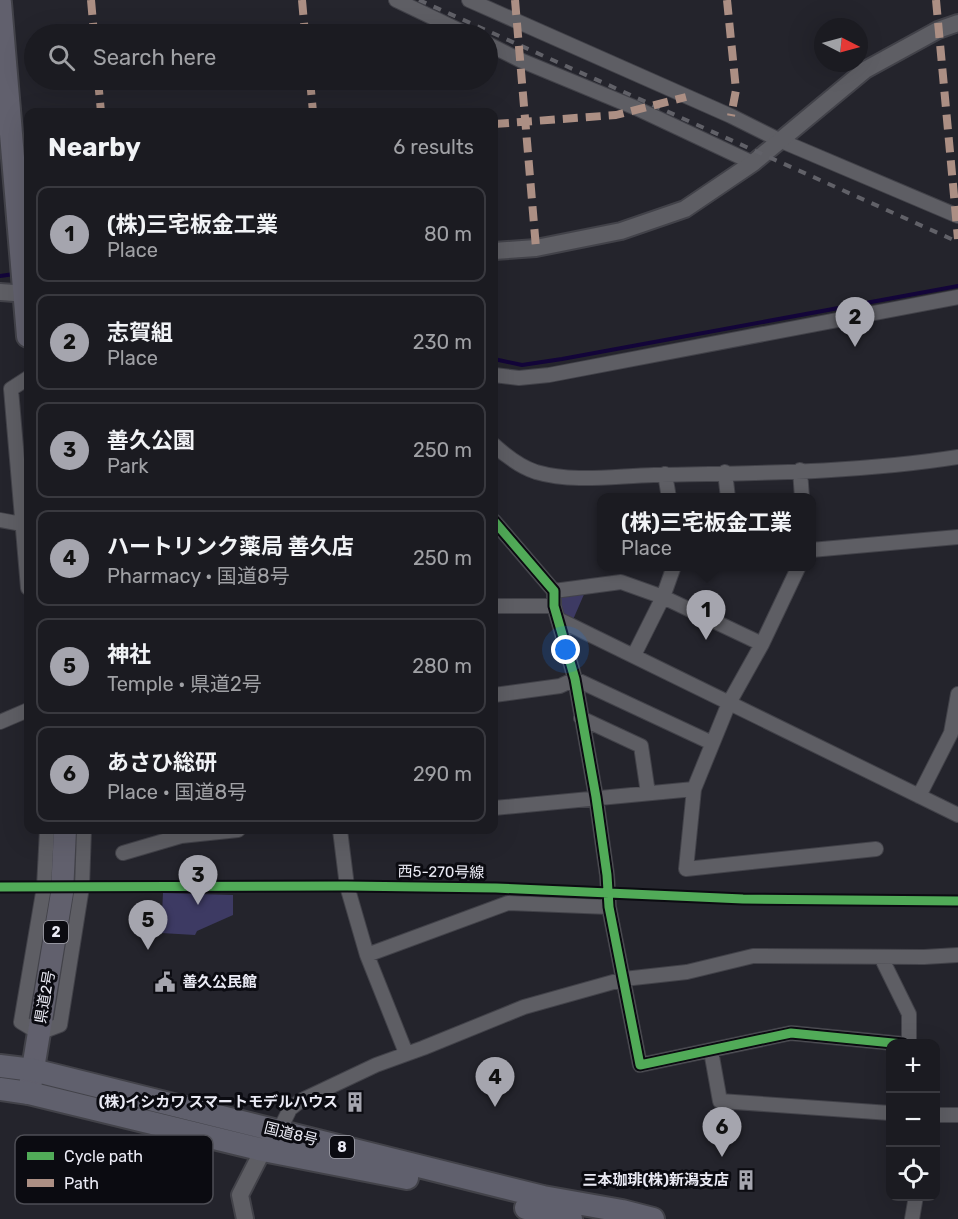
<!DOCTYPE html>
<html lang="en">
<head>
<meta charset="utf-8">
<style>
  body { margin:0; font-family:Rubik,"Noto Sans JP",sans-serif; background:#28282e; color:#f1f3f6 }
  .controls { position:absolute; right:18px; bottom:18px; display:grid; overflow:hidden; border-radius:12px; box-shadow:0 6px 24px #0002 }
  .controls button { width:54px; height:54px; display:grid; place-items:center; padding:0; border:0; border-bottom:2px solid #39393f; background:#1b1b21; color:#f1f3f6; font:30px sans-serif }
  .compass { position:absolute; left:814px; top:18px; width:54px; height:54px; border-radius:50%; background:#1b1b21; box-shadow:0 6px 24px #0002; rotate:96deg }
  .you { position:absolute; left:566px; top:650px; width:21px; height:21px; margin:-15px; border:4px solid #fff; border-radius:50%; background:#1a73e8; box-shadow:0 0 0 9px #1a73e833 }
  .badge { display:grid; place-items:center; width:39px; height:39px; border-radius:50%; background:#a5a5ae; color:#111; font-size:20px; font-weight:700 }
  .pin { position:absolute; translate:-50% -50px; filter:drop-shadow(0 2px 3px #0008) }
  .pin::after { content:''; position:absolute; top:32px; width:21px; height:18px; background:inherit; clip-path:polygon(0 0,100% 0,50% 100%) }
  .popup { position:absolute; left:597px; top:493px; width:219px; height:78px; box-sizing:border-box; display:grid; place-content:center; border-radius:12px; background:#1b1b21; filter:drop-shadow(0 2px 4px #0005); font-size:20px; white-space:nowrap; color:#a0a1a5 }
  .popup b { font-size:22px; color:#f1f3f6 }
  .popup::after { content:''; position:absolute; left:50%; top:100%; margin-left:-12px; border:12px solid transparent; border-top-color:#1b1b21 }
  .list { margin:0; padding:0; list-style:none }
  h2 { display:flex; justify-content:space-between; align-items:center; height:78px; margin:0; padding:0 24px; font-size:26px }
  h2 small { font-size:20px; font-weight:400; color:#a0a1a5 }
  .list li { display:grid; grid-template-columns:39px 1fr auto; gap:18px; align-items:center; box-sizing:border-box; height:96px; margin:0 12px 12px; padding:0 12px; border:2px solid #39393f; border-radius:12px }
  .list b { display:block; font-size:22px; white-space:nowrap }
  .list p { margin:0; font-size:20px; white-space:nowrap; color:#a0a1a5 }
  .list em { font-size:20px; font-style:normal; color:#a0a1a5 }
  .icon { flex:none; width:33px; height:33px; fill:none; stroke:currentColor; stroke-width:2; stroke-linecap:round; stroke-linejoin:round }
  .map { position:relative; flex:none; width:958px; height:1219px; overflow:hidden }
  .search { position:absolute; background:#1b1b21; box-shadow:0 6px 24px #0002; left:24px; top:24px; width:474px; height:66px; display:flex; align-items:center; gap:15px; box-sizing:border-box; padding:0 21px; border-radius:33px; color:#a0a1a5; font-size:22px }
  .panel { position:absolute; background:#1b1b21; box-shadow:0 6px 24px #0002; left:24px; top:108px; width:474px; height:726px; border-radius:12px }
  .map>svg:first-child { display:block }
</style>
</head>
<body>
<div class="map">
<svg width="958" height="1219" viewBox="0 0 958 1219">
  <rect width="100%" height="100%" fill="#24242c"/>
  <path fill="#3d3a63" d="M585 592 572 622 562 615 558 603 562 595Z
    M163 893 233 895V915L197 931 195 935 161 933Z"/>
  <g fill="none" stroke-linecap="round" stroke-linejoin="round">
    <path stroke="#130539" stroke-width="4" d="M0 276 14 274
      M494 359 522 365 562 359 958 286"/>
    <g stroke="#424249" stroke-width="16">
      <path id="minor" d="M396 0 467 34
        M469 0 731 116 779 140 958 216
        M488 44 520 60 636 108 753 163
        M494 375 519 378 549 375 958 297
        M28 378 11 389 28 588
        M494 445C505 455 521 467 536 472 574 483 614 476 654 475 755 473 858 473 958 457
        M800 470 802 498
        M725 472 728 498
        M665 474 669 498
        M0 520 27 525
        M494 521 554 591V606L575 679 596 797 607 875 609 907 640 1065 791 1033 903 1044
        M811 550 958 537
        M554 591 621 582 663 597 762 644
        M494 606H554
        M560 620 958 815
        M634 655 663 597 674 566
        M575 679 712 743
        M494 695 560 686 575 679
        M581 718 641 746 648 793
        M0 722 28 710
        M694 789 729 703 762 644 799 566
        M919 796 951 733 958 694
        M494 808 694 789 686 869 876 849
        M47 830 44 887 21 1022 39 1033 60 1025 82 887 84 830
        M340 830 347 886 367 955 406 1053
        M123 853 181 836 238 830
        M367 955 508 903 609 907
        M881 957 909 1014V1044
        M711 1051 720 1101 890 1113
        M936 1115H958
        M279 1131 290 1109 300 1101 376 1065 423 1048 524 1007 624 979 687 972 753 956 924 957 958 955
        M912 1219 916 1196"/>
    </g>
    <g stroke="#424249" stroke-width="20">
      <path id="tertiary" d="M494 251 536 248 621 231 685 209 753 163 865 70 938 30 958 23
        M0 292 28 294
        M245 1219 240 1195 263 1150 270 1141"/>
    </g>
    <g stroke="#424249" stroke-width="26">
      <path id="primary" d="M0 3 28 336
        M29 1093 62 893 65 830"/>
    </g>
    <g stroke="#424249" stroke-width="26">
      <path id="trunk" d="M0 1066 33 1070 543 1197 622 1211 653 1219
        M0 1089 29 1093 263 1150 407 1178
        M526 1208 571 1219"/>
    </g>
    <use href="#minor" stroke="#5e5e64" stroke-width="14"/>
    <use href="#tertiary" stroke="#5e5e64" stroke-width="16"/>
    <use href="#primary" stroke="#61606d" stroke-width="22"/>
    <use href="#trunk" stroke="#60606d" stroke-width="22"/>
    <path stroke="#616168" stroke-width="4" stroke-dasharray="8 8" stroke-linecap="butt" d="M419 0 958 242"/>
    <path stroke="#ac8f84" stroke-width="8" stroke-dasharray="15 8" stroke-linecap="butt" d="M91 0 94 34
      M302 0 305 34
      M515 0 536 248
      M727 0 736 90 731 116
      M936 0 958 239
      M98 80 101 112
      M310 80 313 112
      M494 124 616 115 686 97"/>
    <g stroke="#0b0b11" stroke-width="13">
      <path id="cycleway" d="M494 521 554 591V606L575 679 596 797 607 875 609 907 640 1065 791 1033 903 1044
        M0 887 347 886 496 888 743 899 958 901"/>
    </g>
    <use href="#cycleway" stroke="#51ab58" stroke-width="9"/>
  </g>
  <defs>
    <g id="civic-bare" transform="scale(1.62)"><path d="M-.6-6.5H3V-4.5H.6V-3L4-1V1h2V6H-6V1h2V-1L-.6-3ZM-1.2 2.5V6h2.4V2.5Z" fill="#a5a5ae" stroke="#0b0b11" stroke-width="2.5" paint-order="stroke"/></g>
    <g id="building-bare" transform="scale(1.62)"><path d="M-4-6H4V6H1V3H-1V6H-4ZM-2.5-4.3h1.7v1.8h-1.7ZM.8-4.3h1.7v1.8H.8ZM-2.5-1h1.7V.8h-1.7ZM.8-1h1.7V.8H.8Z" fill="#a5a5ae" stroke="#0b0b11" stroke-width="2.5" paint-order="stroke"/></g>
  </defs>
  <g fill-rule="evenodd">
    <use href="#civic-bare" x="165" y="982"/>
    <use href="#building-bare" x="355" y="1102"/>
    <use href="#building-bare" x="746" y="1180"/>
  </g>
  <g text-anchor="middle" stroke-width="6" stroke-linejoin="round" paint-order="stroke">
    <g fill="#0b0b11" stroke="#a7a7b0" stroke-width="1.5">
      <rect x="44" y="921" width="24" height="22" rx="4.5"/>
      <rect x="330" y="1136" width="24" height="22" rx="4.5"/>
    </g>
    <g font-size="14" font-weight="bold" fill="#eaeaf4">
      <text x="56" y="937">2</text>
      <text x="342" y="1152">8</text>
    </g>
    <g font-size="15" fill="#eaeaf4" stroke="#0b0b11">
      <text transform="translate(441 872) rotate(1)" y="5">西5-270号線</text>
      <text transform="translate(45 997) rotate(-80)" y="5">県道2号</text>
      <text transform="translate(291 1134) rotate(14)" y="5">国道8号</text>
    </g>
    <g font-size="15" font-weight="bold" fill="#eaeaf4" stroke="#0b0b11" text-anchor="end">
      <text x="182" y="987" text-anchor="start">善久公民館</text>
      <text x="338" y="1107">(株)イシカワ スマートモデルハウス</text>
      <text x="729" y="1185">三本珈琲(株)新潟支店</text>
    </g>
  </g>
  <rect x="15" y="1135" width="198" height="69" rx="9" fill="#0b0b11" stroke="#4e4e55" stroke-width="1.5"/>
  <rect x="27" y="1152" width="27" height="8" fill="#51ab58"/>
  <rect x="27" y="1179" width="27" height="8" fill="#ac8f84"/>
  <g font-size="16" fill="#eaeaf4">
    <text x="64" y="1162">Cycle path</text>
    <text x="64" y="1189">Path</text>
  </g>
</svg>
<div class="controls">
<button>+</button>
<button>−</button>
<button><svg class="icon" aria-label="locate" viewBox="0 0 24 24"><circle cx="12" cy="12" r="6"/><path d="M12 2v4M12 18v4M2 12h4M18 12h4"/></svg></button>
</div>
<svg class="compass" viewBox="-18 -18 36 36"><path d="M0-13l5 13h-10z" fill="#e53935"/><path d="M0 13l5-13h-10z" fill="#a0a1a5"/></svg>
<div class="you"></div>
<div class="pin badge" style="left:706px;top:640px">1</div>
<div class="popup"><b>(株)三宅板金工業</b>Place</div>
<div class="pin badge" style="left:855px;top:347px">2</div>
<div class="pin badge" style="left:198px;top:905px">3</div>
<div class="pin badge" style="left:495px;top:1107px">4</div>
<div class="pin badge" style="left:148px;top:950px">5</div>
<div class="pin badge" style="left:722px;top:1157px">6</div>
<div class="search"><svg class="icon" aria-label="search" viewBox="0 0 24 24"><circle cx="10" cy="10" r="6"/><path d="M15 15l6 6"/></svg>Search here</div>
<section class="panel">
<h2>Nearby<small>6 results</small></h2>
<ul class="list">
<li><span class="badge">1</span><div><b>(株)三宅板金工業</b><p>Place</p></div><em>80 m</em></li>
<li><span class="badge">2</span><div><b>志賀組</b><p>Place</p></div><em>230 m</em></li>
<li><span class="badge">3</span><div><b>善久公園</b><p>Park</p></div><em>250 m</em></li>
<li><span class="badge">4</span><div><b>ハートリンク薬局 善久店</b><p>Pharmacy · 国道8号</p></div><em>250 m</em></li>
<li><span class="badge">5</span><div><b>神社</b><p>Temple · 県道2号</p></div><em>280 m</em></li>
<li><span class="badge">6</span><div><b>あさひ総研</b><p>Place · 国道8号</p></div><em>290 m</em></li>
</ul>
</section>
</div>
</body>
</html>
